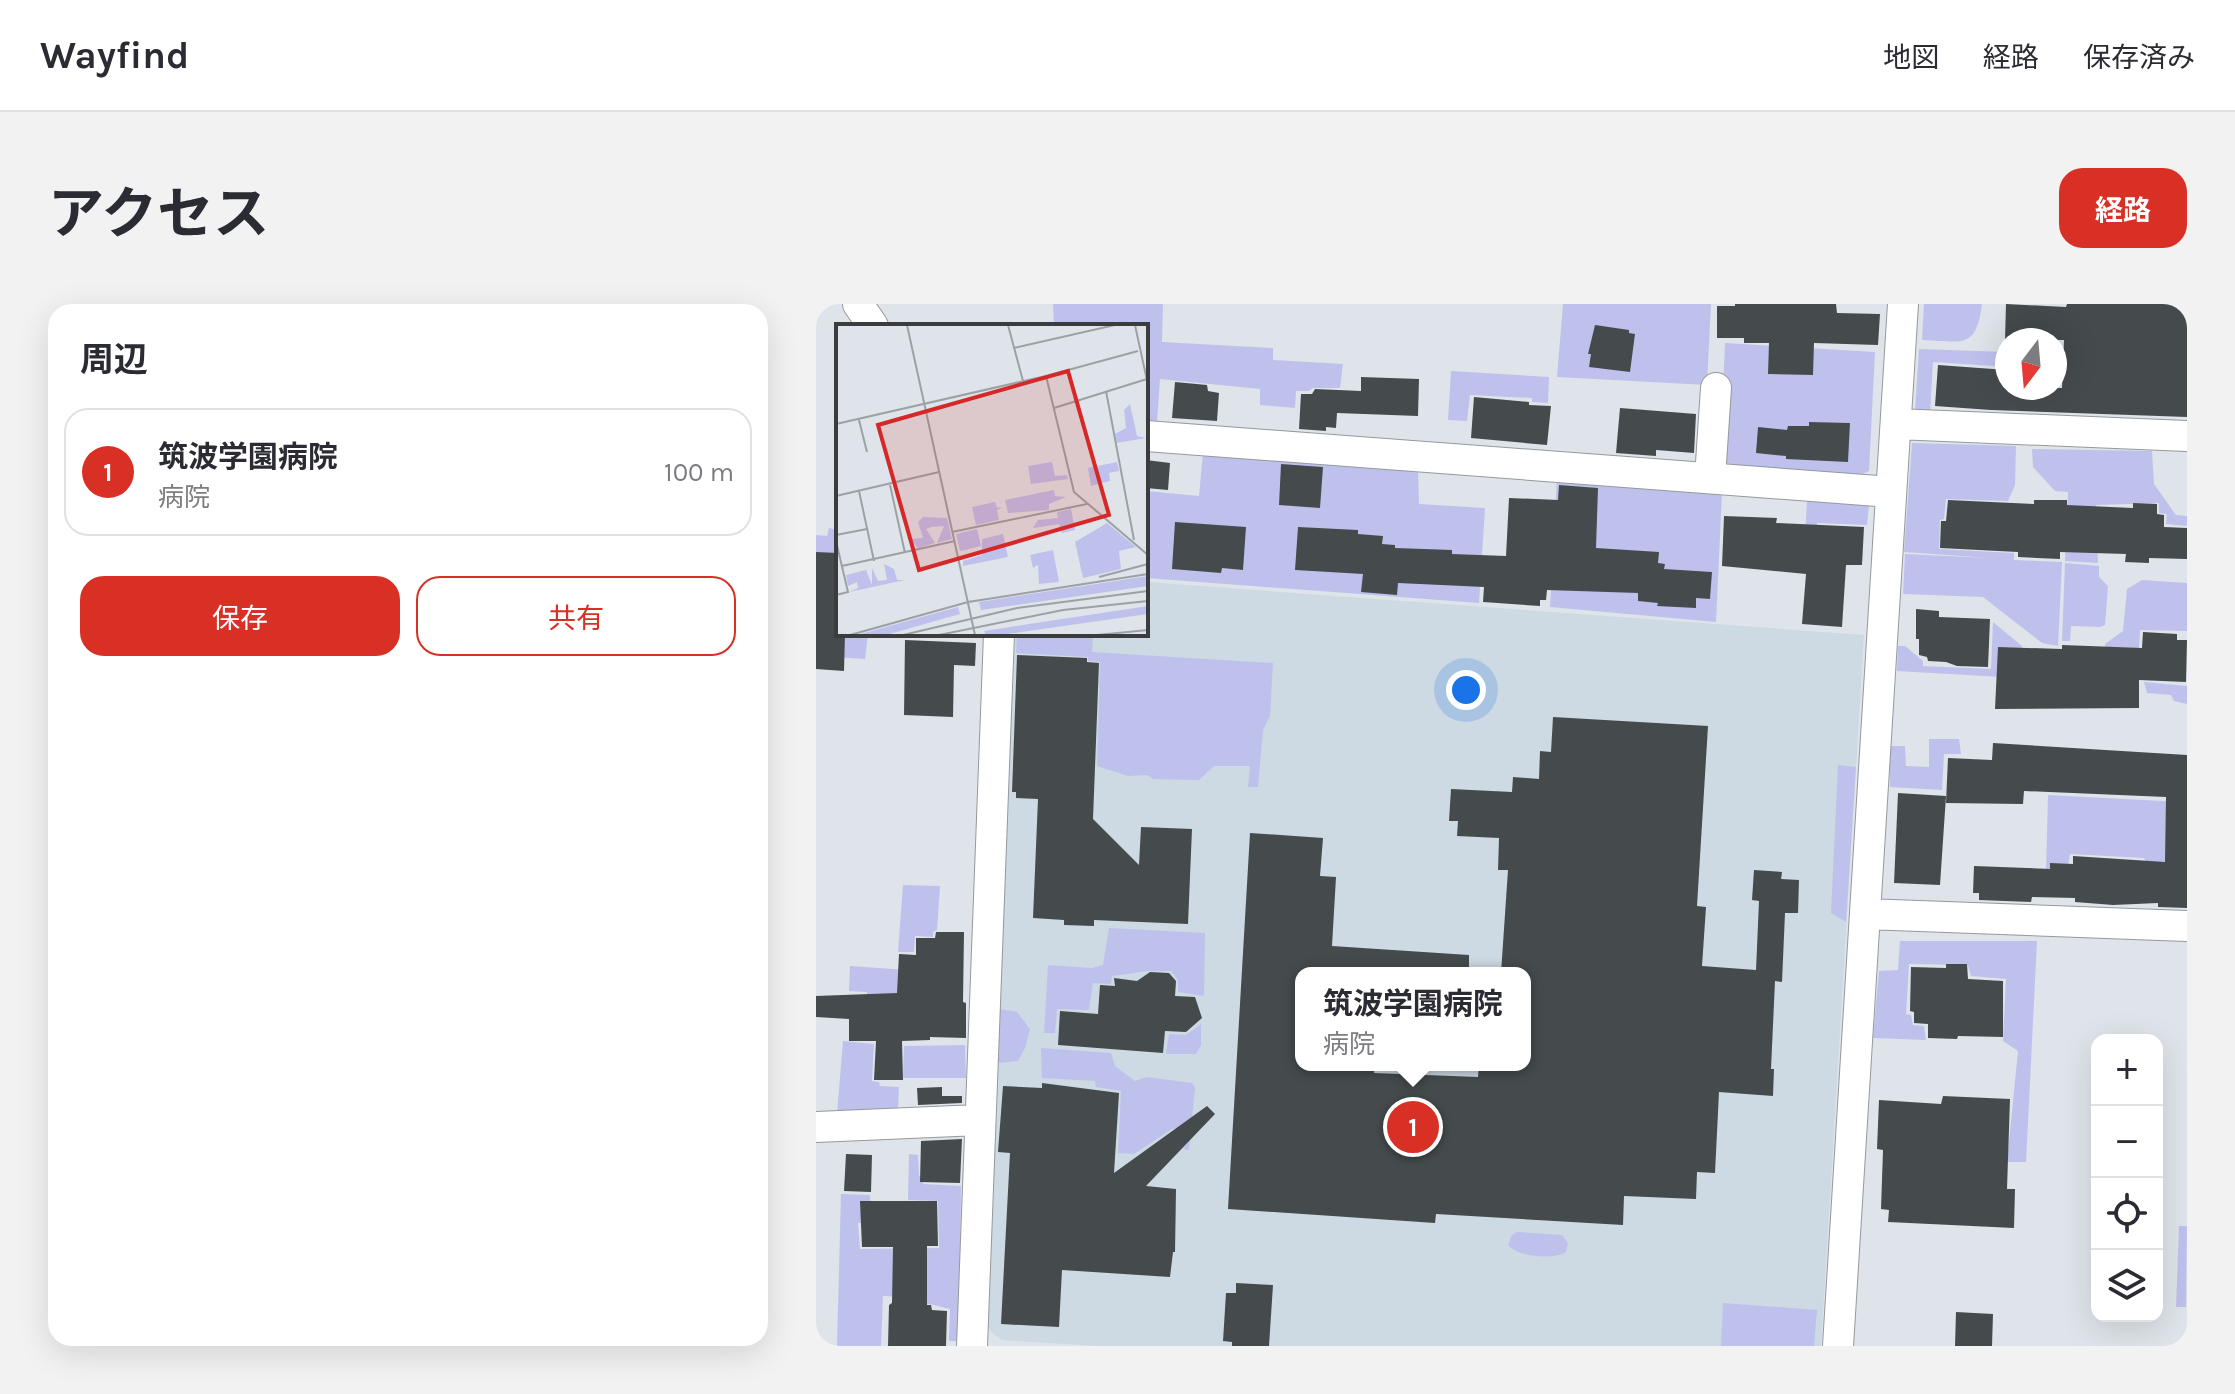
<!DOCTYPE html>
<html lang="ja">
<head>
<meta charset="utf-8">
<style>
  body { margin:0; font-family:Karla,"Noto Sans JP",sans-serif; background:#f2f2f3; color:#2b2b33 }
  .controls { position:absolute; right:24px; bottom:24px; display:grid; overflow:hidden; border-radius:16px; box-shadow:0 8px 32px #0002 }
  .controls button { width:72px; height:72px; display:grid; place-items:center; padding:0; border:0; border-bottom:2px solid #e1e1e2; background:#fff; color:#2b2b33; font:40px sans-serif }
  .compass { position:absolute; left:1179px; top:24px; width:72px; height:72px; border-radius:50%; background:#fff; box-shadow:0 8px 32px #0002; rotate:196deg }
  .you { position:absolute; left:650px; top:386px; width:28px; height:28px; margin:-20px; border:6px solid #fff; border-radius:50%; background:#1a73e8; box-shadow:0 0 0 12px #1a73e833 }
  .badge { display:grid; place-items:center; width:52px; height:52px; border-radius:50%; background:#d93025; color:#fff; font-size:26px; font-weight:700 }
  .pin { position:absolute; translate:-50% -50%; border:4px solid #fff; box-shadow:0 2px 8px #0006 }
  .popup { position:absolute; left:479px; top:663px; width:236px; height:104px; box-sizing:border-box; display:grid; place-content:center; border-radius:16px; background:#fff; filter:drop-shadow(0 2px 6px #0005); font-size:26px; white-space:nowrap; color:#7c7c81 }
  .popup b { font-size:30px; color:#2b2b33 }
  .popup::after { content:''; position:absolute; left:50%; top:100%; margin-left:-16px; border:16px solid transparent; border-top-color:#fff }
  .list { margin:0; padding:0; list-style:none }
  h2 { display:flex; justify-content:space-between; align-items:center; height:104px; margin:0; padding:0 32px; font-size:34px }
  h2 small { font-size:26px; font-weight:400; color:#7c7c81 }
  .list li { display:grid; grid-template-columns:52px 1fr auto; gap:24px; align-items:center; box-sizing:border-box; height:128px; margin:0 16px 16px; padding:0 16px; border:2px solid #e1e1e2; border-radius:24px }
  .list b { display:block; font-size:30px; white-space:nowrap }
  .list p { margin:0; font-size:26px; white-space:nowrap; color:#7c7c81 }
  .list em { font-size:26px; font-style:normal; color:#7c7c81 }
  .actions { display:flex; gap:16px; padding:24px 32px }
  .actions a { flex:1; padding:18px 0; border:2px solid #d93025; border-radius:24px; text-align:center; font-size:28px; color:#d93025 }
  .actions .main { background:#d93025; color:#fff }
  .icon { flex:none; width:44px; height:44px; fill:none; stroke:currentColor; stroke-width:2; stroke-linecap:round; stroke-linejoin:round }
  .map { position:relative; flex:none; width:1371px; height:1042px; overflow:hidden; border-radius:24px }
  header { display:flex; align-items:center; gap:48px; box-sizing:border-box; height:112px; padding:0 40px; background:#fff; border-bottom:2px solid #e1e1e2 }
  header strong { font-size:38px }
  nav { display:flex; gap:44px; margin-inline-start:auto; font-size:28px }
  .intro { display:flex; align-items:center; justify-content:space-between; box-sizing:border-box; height:192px; padding:0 48px }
  h1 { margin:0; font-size:56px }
  .button { padding:20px 36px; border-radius:24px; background:#d93025; color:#fff; font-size:28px; font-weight:700 }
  main { display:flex; gap:48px; padding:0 48px }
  aside { flex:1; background:#fff; border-radius:24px; box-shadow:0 8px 32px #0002 }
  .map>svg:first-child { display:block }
</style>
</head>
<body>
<header>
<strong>Wayfind</strong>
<nav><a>地図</a><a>経路</a><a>保存済み</a></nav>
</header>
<div class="intro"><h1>アクセス</h1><a class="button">経路</a></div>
<main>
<aside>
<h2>周辺<small></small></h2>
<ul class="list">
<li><span class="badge">1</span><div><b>筑波学園病院</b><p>病院</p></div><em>100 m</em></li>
</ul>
<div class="actions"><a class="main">保存</a><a>共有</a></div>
</aside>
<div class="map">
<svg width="1371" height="1042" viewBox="0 0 1371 1042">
  <rect width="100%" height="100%" fill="#dee4e9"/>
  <path fill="#cdd9e3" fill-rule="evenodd" d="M330 278 1048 331 1005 1042H281L186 1036 175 1028 168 1019 182 627 199 330H330ZM485 669H709V761H485Z"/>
  <path fill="#bfc1ed" d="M237 0H347L346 38 457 44V56L527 60 524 84H497L493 87H480L479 104 444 101V85L344 75 341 118 330 117V22H238Z
    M747 0H895L891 81 741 73Z
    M1108 0H1166C1160 47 1146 37 1106 36Z
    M909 39 1059 48 1053 167 1044 171 909 161 904 157Z
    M1103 45 1191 48V63L1117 58 1114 109 1099 107Z
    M635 67 733 73 732 99 716 98V94L654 91 651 117 632 116Z
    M1096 139 1200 142 1199 181 1192 197 1130 195 1128 215 1124 216 1123 245 1198 249V256L1246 258 1242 342 1226 339 1167 293 1087 290 1089 250 1173 254 1088 248Z
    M1216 145 1336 147 1338 180 1360 211 1371 212V222L1350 220 1351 210 1343 209V199L1280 201 1277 230 1281 231 1282 259 1249 257 1252 188 1239 187 1217 163Z
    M387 148 602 165 603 200 669 204 663 299 330 274V187L383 192Z
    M741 174 906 189 900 318 734 303Z
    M991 195 1053 200 1051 221 1001 219 998 257 988 258Z
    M13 224 22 226V330H52L49 355 0 352V231L11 232Z
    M1249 259 1283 262V273L1292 282 1289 321 1284 323 1255 322 1254 337H1246Z
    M1326 276 1371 279V327L1324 326 1321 377 1288 376 1289 340 1307 327 1311 285Z
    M1177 318 1206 342 1203 374 1081 367 1082 342H1089L1107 357V362L1175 365Z
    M201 330H277L276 348 457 359 454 412 447 426 442 483H432L434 462H398L383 476 337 475 331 471 312 472 281 462 284 358 272 357V353L200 349Z
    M1328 378 1371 382V400L1358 397 1355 391 1331 389Z
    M1113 435H1143L1145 450H1128L1126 486 1074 483V442H1089L1090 462 1113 463Z
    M1022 461 1040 463 1030 618 1015 609Z
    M1232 491 1365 498 1371 563 1332 562 1328 554 1254 550 1251 567 1230 568Z
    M87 581 124 582 121 626 117 628V633L99 632 98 648H82Z
    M293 624 389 629 388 692 362 688V676L355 667H332L296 672 295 680 277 679 273 706 241 705 239 729H228L232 661 276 664 287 661Z
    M1084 637H1221L1210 858H1191L1202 747 1187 737 1190 675 1155 672 1152 661 1093 660 1090 710 1095 711 1097 721 1108 722 1110 736 1057 734 1063 667 1082 666Z
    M34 662 105 667 104 689 52 694 51 688 33 687Z
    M183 705 201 708 214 725 209 744 202 757 182 759Z
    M385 720V741L380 750H350L353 730 370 731Z
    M27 737 58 740 56 777 63 778 64 782 83 783 82 808 21 810Z
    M149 741 150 774H87L88 742Z
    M225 744 295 749 299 762 319 777 331 773 376 779 379 784 373 846 367 845 372 839C370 829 366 825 356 825L318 850 302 849 305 787 280 783 279 777 226 774Z
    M93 850 102 851 103 872 107 873V880L145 882 144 978 141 1037H133L134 1005 109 999V994L67 992 65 1042H21L25 890 54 891 55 918 42 919 44 945 123 944 122 897 92 896Z
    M1363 922H1371L1370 1003H1360Z
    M701 928 746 931 752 939 750 948C738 956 701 953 692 941L696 931Z
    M907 999 1001 1006 998 1042H905Z"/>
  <path fill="#454b4d" d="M919 0H1020L1021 9 1064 10 1062 41 998 39 997 71 952 70 953 39H928V34H901V2H919Z
    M1190 0 1250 3 1251 0H1371V113L1175 106 1119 102 1122 61 1191 66V84H1246L1248 36H1189Z
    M779 21 813 26V29L819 30 814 68 773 63 775 50H772Z
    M545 73 603 75 602 112 521 109 520 124 510 123V127L483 125 485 90H496L499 85 545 87Z
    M359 78 391 81 392 87 403 89 401 117 356 114Z
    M658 93 713 98V101L735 102 731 141 655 134Z
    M804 104 880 110 878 149 840 146V152L800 149Z
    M993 118 1034 119 1032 158 970 155V152L940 149 942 123 971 126 972 122H993Z
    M330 156 354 159 352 186 330 184Z
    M465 160 507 163 504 204 463 201Z
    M743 181 782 184 780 244 843 248 842 259 849 260 848 265 896 268 894 295 880 294V304L841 302 842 299 822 297V289L731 286 730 296H724V302L667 298 668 283 582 279 581 291 545 288 547 270 479 266 482 223 542 226V230L567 232 566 240 579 241V244L636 246V250L690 252 693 194 742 196Z
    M1132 196 1218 200V196H1251V201L1317 204V199L1341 200V210L1348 211V223L1371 224V255L1333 254V259L1309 258 1310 250 1244 248V255L1202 253V248L1124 244 1125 217H1130Z
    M908 212 961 214 960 219 1048 223 1046 261H1030L1026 323 986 320 990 270 906 262Z
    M359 218 430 223 427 266 406 264 405 269 356 265Z
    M0 248 22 249V330H29L28 367 0 365Z
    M1100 305 1123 307V313L1174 315 1172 363 1141 362 1130 358 1112 357 1111 353 1103 351V335H1100Z
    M1327 328 1361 330V336H1371L1370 378 1323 376V404L1179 405 1182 343 1246 345V341L1326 344Z
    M89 336 160 339 159 362 138 361 137 413 88 411Z
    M201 351 271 354V358L283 359 277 515 323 561 325 523 376 525 372 620 278 616V622L248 621V616L217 614 222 495 200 494V488H196Z
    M737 413 892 422 881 602 890 603 886 662 940 666 943 597 936 596 938 566 966 568 965 575 983 576 982 609H969L966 678 959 677 955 765H958L957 792 903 788 899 869 881 868 880 895 808 892 807 921 620 910 619 919 412 905 434 529 507 534 504 572 520 573 516 642 653 651V669H485V761H559L558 769 662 773 663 761H709V669H685L692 566H682L683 534 641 532 642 517H633L635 485 696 488 697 473 723 475 724 447 735 448Z
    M1177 439 1371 451V604L1342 603V599L1297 601 1259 598V594L1216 593 1215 598 1163 596V589H1157L1158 562 1234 565V559L1257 560V552L1349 558 1350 493 1208 487 1207 500 1130 499 1132 454 1176 456Z
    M1082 489 1130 492 1124 581 1078 579Z
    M120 628H148L147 698 150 699V734L114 733V736L86 737 87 776H58L60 737H33V715L0 713V692L81 689 83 650 100 651V634H119Z
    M1130 660H1151L1152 675 1187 677V733L1142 732 1141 735 1112 734V720L1098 719V708L1094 707 1095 663 1130 664Z
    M334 668 353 669 360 677 359 692 379 693 386 714 370 728 349 727 347 749 242 741 244 707 282 710 284 681 299 682 298 674 321 677Z
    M226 779 303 789 298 869 391 802 399 810 330 882 360 885 359 948H357L354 973 246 966 243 1023 185 1020 194 849 182 848 187 782 226 784Z
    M126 783V792H146V799L102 801 101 784Z
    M1127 792 1194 795 1191 885H1199L1198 924 1072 918 1073 906 1065 905 1067 846 1061 845 1063 796 1125 800Z
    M146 835 144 879 104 878 105 837Z
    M30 850 56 851 55 888 28 887Z
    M44 897H121L122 942H111V1001H115L116 1006 131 1007 130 1042H72L73 1001 76 999 77 943H46Z
    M420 979 457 981 453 1042H416V1038L407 1037 410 989H420Z
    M1140 1008 1177 1010 1176 1042H1139Z"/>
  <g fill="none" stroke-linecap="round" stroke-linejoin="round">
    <g stroke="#94999d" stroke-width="32">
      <path id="minor" d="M42 0 57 22
        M1080 120 1371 132
        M330 132 1075 188
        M894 174 900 84
        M1049 610 1371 622
        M0 823 163 816
        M156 1042 183 330
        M1022 1042 1087 0"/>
    </g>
    <use href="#minor" stroke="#fff" stroke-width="30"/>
  </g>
  <g transform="translate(20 20)">
    <rect width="312" height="312" fill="#dee4e9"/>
    <path d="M294 80 301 112 310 114 281 119 279 110 290 104 288 86ZM216 138 219 152 231 151 232 155 195 160 192 142ZM281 138 283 147 273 149 274 157 255 162 252 144ZM218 166 219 172 230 173 213 180V186L172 189 169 176ZM159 178 161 184 167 183 161 186 163 196 140 201 136 183ZM235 185 239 206 226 209 223 200 197 204 202 196 222 194 221 188ZM87 193 111 194 116 215 101 219 108 202 96 203 90 205 99 219 82 224 74 215 87 214 82 198ZM271 199 300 223 283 227 285 245 247 254 239 218ZM141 205 145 222 124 227 120 210ZM167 210 172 233 127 242V237L146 231V215ZM217 226 223 258 203 260 202 241 197 244 194 231ZM48 240 58 245 61 256H69L13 268 22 264 21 258 12 262 10 251 30 246 36 261V244L42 257 51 256ZM312 252V262L145 286 143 278ZM312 282V290L164 311H150L148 307ZM122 283 124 290 50 311H21Z" fill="#bfc1ed"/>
    <path fill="none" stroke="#9ca1a5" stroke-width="2" d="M71 1 139 311M172 1 187 57M299 1 312 61M178 24 279 1M210 52 302 27M270 67 298 216M218 84 311 55M23 96 31 128M0 100 210 52 238 168 312 231M54 161 69 229M23 167 38 237M0 172 103 148M116 208 251 180M0 211 31 205M0 217 12 268 0 271M6 242 119 217M263 253 312 240M14 311 132 278 312 250M67 311 181 284 312 267M103 311 227 286 312 277M261 311 312 306"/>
    <path fill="#d62828" fill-opacity="0.15" stroke="#d62828" stroke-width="4" d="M232 47 273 191 83 246 42 101Z"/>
    <rect width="312" height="312" fill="none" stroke="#3a3c3e" stroke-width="4"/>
  </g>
</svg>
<div class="controls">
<button>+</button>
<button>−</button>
<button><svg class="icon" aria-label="locate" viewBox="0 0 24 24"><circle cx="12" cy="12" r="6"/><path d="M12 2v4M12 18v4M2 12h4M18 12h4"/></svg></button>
<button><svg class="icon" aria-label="layers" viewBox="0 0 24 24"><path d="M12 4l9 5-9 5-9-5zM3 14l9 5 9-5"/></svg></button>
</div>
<svg class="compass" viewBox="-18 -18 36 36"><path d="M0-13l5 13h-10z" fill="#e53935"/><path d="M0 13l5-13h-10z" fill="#7c7c81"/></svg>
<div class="you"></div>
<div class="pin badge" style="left:597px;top:823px">1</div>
<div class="popup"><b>筑波学園病院</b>病院</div>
</div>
</main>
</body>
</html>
